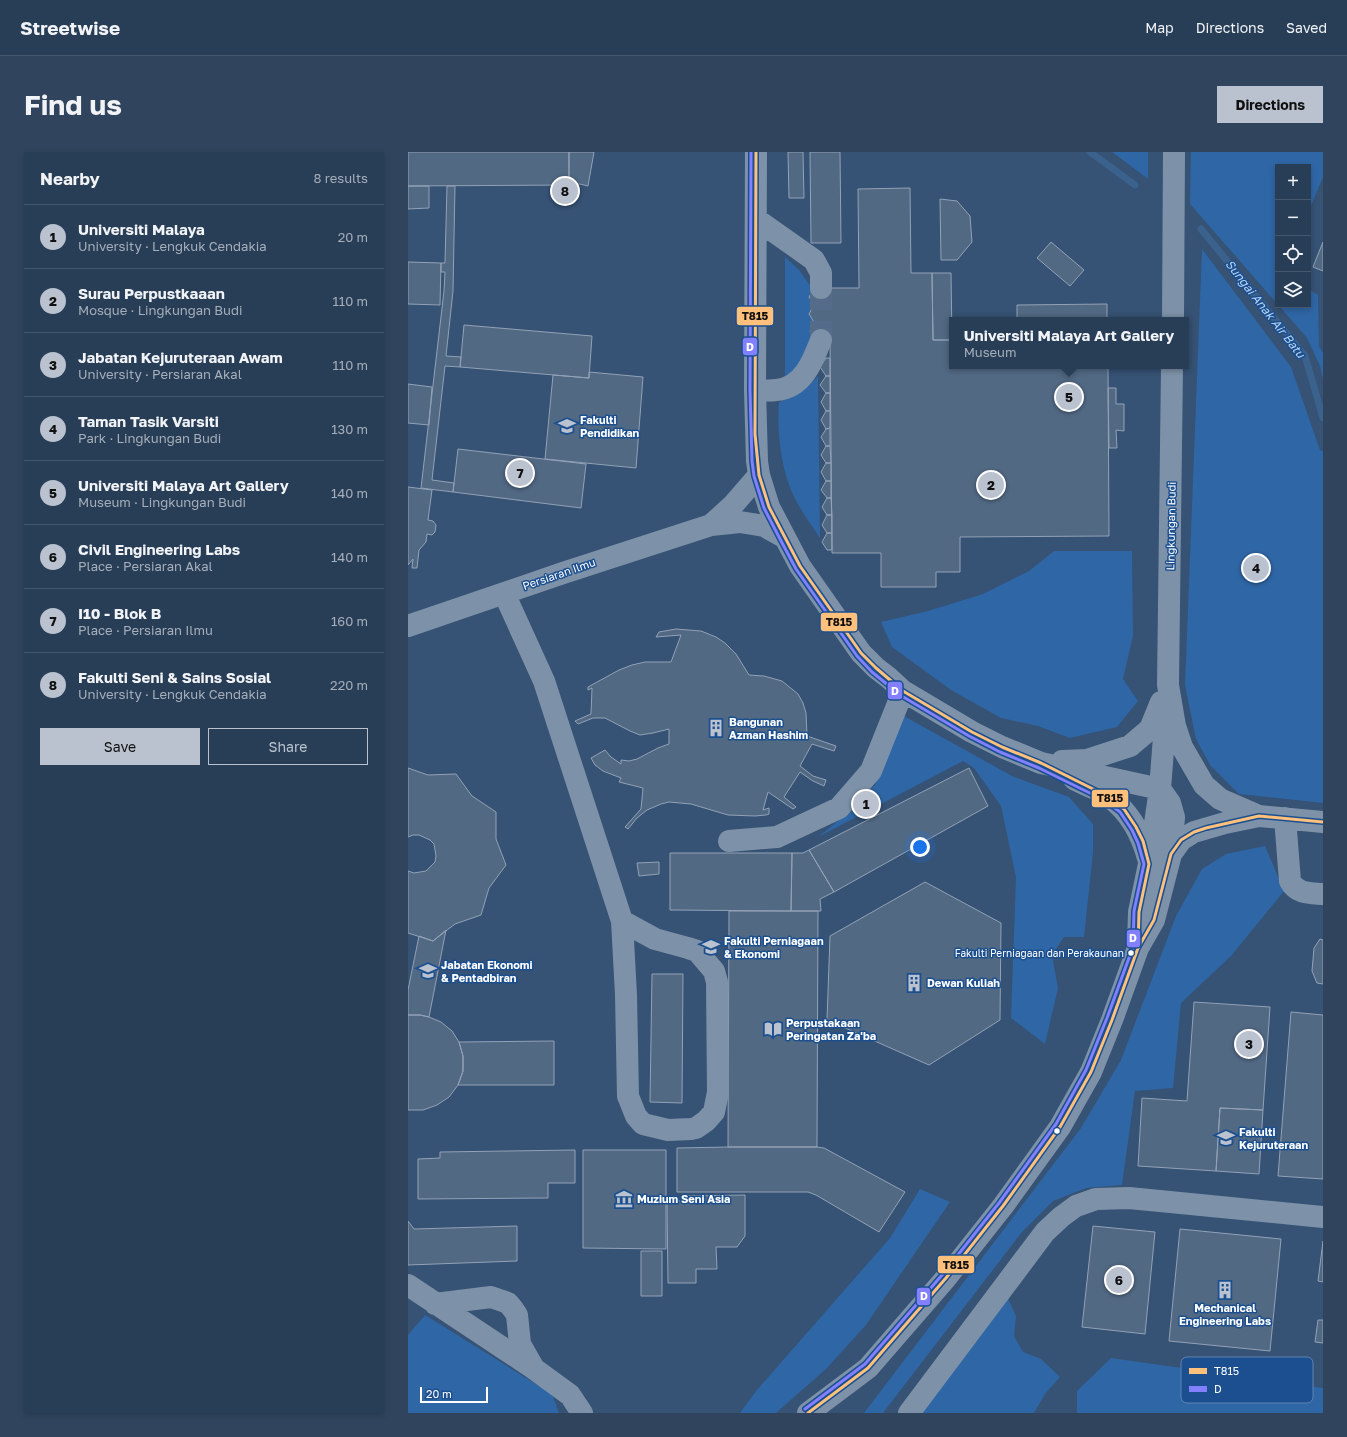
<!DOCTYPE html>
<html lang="en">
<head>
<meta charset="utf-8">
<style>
  body { margin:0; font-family:"Golos Text",sans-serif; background:#30455d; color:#f1f3f6 }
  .controls { position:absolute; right:12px; top:12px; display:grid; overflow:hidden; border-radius:0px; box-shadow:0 2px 6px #0003 }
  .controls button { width:36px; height:36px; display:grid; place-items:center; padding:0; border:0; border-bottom:1px solid #44576d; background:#283e57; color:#f1f3f6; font:20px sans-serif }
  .scale { position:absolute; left:12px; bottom:10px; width:68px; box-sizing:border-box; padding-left:4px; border:2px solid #fff; border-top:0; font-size:11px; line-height:14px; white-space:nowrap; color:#fff; -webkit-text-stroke:3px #1b4f8f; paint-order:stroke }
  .you { position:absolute; left:512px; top:695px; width:14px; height:14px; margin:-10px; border:3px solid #fff; border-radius:50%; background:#1a73e8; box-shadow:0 0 0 6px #1a73e833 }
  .badge { display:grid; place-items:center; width:26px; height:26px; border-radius:50%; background:#b9c2ce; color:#111; font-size:13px; font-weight:700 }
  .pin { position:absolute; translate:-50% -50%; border:2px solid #fff; box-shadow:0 1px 4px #0006 }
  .popup { position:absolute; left:541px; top:165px; width:240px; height:52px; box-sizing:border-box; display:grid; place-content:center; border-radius:0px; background:#283e57; filter:drop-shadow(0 1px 3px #0005); font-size:13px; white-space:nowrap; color:#a5aeba }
  .popup b { font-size:15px; color:#f1f3f6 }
  .popup::after { content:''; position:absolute; left:50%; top:100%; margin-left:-8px; border:8px solid transparent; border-top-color:#283e57 }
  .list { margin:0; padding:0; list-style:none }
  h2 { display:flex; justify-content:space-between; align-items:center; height:52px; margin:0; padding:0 16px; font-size:17px }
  h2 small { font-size:13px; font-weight:400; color:#a5aeba }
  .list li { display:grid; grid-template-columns:26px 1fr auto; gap:12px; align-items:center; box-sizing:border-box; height:64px; padding:0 16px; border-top:1px solid #44576d }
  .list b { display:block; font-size:15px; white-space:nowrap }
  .list p { margin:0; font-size:13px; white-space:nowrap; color:#a5aeba }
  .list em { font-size:13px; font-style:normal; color:#a5aeba }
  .actions { display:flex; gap:8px; padding:12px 16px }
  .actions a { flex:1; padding:9px 0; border:1px solid #b9c2ce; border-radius:0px; text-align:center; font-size:14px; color:#b9c2ce }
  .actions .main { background:#b9c2ce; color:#111 }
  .icon { flex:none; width:22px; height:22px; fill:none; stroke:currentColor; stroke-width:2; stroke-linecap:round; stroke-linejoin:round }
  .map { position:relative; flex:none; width:915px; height:1261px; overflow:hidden; border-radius:0px }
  header { display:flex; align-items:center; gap:24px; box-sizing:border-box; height:56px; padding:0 20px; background:#283e57; border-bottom:1px solid #44576d }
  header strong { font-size:19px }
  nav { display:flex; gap:22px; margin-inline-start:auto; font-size:14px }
  .intro { display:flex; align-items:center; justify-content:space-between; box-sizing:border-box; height:96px; padding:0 24px }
  h1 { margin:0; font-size:28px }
  .button { padding:10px 18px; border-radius:0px; background:#b9c2ce; color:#111; font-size:14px; font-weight:700 }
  main { display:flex; gap:24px; padding:0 24px }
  aside { flex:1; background:#283e57; border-radius:0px; box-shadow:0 2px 6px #0003 }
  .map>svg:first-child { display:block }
</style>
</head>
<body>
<header>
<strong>Streetwise</strong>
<nav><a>Map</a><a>Directions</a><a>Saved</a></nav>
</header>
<div class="intro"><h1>Find us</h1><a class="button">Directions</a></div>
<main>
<aside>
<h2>Nearby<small>8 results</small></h2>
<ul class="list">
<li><span class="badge">1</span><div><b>Universiti Malaya</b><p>University · Lengkuk Cendakia</p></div><em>20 m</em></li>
<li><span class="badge">2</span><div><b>Surau Perpustkaaan</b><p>Mosque · Lingkungan Budi</p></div><em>110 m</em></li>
<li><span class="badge">3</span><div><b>Jabatan Kejuruteraan Awam</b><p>University · Persiaran Akal</p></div><em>110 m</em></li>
<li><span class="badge">4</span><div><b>Taman Tasik Varsiti</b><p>Park · Lingkungan Budi</p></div><em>130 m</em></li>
<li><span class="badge">5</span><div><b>Universiti Malaya Art Gallery</b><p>Museum · Lingkungan Budi</p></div><em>140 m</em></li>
<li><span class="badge">6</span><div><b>Civil Engineering Labs</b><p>Place · Persiaran Akal</p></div><em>140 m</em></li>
<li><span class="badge">7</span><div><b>I10 - Blok B</b><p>Place · Persiaran Ilmu</p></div><em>160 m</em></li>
<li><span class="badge">8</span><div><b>Fakulti Seni &amp; Sains Sosial</b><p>University · Lengkuk Cendakia</p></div><em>220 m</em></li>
</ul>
<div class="actions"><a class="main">Save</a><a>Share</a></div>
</aside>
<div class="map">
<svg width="915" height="1261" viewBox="0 0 915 1261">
  <rect width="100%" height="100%" fill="#365274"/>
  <path fill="#2f66a5" d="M704 0H740V27Z
    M783 0H915V25L900 61V15H870V153H900V137L910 143 911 194 915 201V227L912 214 899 186 782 52Z
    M794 97 883 215 912 298 915 299V651L831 642 802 613 788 587 777 533Z
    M377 105 391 118 404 136 410 157 404 200 377 230Z
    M410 224 412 386C401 370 388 352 381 333 372 307 369 277 371 250 391 244 396 239 410 224Z
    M646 399H724L725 484 715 527 730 549 709 575 662 586 630 574 593 566 543 538 484 495 473 470 520 459 575 442 621 419Z
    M494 563 604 624 661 645 685 672V701L676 785H656L644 803 650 836 637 892 603 866 608 725 593 654 566 616 555 609 410 685 430 669 467 633Z
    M857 694 876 739 823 804 773 851 765 936 727 939 714 1033 678 1036 645 1049 614 1080 475 1261H456L673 976 713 908 768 764 794 717 818 702Z
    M512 1037 542 1050 458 1173 418 1217 368 1261H332L348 1239 482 1086Z
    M598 1142 608 1164 606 1184 615 1200 633 1207 652 1225 637 1242 626 1261H512Z
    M17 1163 144 1242 151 1261H0V1183Z
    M703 1206 915 1236V1261H669V1239Z"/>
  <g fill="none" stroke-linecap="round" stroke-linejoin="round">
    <path stroke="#3b618d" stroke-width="7" d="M682 0 727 33
      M793 77 897 204 915 266"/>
  </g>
  <path fill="#526984" stroke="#92a2b6" d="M0 0H161V33L0 34Z
    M161 0H186L180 34 172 32 161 33Z
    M380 0H395L396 46H381Z
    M402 0H432L433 91H403Z
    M0 34H21V56L0 57Z
    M39 34H47L45 139 38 204 53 205 52 215 37 214 24 328 46 331 45 340 13 336 36 139 37 120H33V111H37Z
    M502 36 503 121H524L525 188H544V214H700L701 384 552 385V420H528V435H473V401H424L422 186H406L402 179 406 170 401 162 406 153 401 145 406 136H451L450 37Z
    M532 47 549 49 562 64 564 90 549 108H533Z
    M643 90 676 118 662 134 629 106Z
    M915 90V119L905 115Z
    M0 110 33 111 32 153 0 152Z
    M524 121H543L544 188H525Z
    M699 152V168H609V153Z
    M56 173 184 184 181 226 52 215Z
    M418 206H422V224H418L412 215Z
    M181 220 235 225 228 316 137 307 145 223 181 226Z
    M418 224H422V241H418L412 233Z
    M0 232 24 235 21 273 0 271Z
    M700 236H708V252H716V279L708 278 709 296H701Z
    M418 241H422V259H418L413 250Z
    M418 259H422V276L418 277 413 268Z
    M422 276V294H418L413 285 418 277Z
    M418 294H422L423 311H418L413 303Z
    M50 297 178 312 173 356 45 340Z
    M418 311H423V329H418L413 320Z
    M418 329H423V346H419L413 338Z
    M0 335 24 338 20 368 25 369 28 373 27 380 24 383 19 382 18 390 11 398 9 416H4L5 407 0 413Z
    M419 346H423L424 363H419L414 355Z
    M419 363H424V381H419L414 373Z
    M419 381H424V398H419L414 390Z
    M268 477 293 479 308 485 317 491 328 502 341 523 356 524 374 529 390 542 395 551 398 561 399 584 428 594 426 599 404 592 392 614 405 624 418 628 416 634 405 629 392 620 376 645 388 655 385 657 360 640 355 658 361 656V662L358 663 347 664 320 663 283 652 261 650 253 652 239 658 229 666 220 677 217 675 233 657 235 636 211 630 213 626 195 619 187 613 183 606 197 598 203 605 213 612V608L221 609 229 607 250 596 261 592V577L245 581 232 583 222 579 197 566H185L170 572 167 569 183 562 184 536 180 538V535L211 518 224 513 237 510H263L273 483 248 485 251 480Z
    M0 616 20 623 48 622 64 644 88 660V687L98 713 81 736 73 763 47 772 25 789 0 781V719L6 721 18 719 27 710 28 704 26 692 22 688 11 683H5L0 685Z
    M561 616 580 654 426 740 401 698Z
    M401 698 426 740 412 747 413 759H383L384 701H395Z
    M262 701H384L383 759 262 758Z
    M251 710V722L231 724 229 711Z
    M517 730 593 771 592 868 521 913 419 868 422 784Z
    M321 759H410L409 995H320Z
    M38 778 21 865 12 863H0V838L11 784 25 789Z
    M912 787 915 788V832L909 831 904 819 906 796Z
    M244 822H275L274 951 242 950Z
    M786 850 862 855 855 958 812 956 808 1019 730 1014 734 946 779 949Z
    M883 860 915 863V1027L870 1024Z
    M0 863H12L21 865 33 870 44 879 51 890 55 904V919L50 933 41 945 29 953 15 958H0Z
    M146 889V933H50L55 919V904L51 890Z
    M812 956 855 958 851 1022 808 1019Z
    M320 995H409L416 996 497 1040 471 1080 408 1043 400 1040H269V996Z
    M167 998V1031H140V1046L10 1047V1007L32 1006V1000Z
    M175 998H258V1097L175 1096Z
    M337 1043V1084L329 1095H308L309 1117H288V1131H260L259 1049H279V1044Z
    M0 1069 6 1077 109 1074V1109L0 1113Z
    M685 1074 747 1080 737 1182 674 1175Z
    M772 1077 873 1087 862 1199 761 1189Z
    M915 1089V1130L910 1129Z
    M233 1099H254V1144H233Z
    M910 1168H915V1191L907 1190Z"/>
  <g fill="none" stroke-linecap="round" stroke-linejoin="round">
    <path stroke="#546c89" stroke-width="22" stroke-dasharray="22 11" stroke-linecap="butt" d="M413 136V188"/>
    <path stroke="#7d92a8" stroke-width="22" d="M348 0 347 238 349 309 351 323 361 355 392 414 453 501 468 516 481 526 495 539 564 580 594 595 633 611 752 637 762 651 766 665 763 702
      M348 67 406 108 413 121V136
      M765 168 766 0
      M764 214 760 533 767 574 774 595 796 633 812 647 851 664 915 670
      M347 238C354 238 361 239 368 238 395 236 405 209 413 188
      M351 323 325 353 303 373 332 370 356 374 376 385
      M96 441 136 529 214 769 218 843 220 944 228 964 235 972 260 978 283 977 288 976 298 969 306 960 310 940 309 830 306 819 289 799 280 796 247 787 214 769
      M0 474 155 421 303 373
      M654 609 679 608 722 594 742 577 753 550
      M666 627C677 633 690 637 700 644 722 660 733 681 740 706
      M877 666 882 729C889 742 901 741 915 742
      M321 689 369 685 431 656 463 619 495 539
      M730 793 731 760 741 712 752 637 758 559
      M0 1133 125 1216 162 1243 174 1261
      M27 1152 83 1145 100 1151 105 1157 109 1163 112 1192 125 1215
      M400 1261 460 1216 538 1126 595 1054 652 975 683 920 704 868 730 796 746 768 763 702 773 688 786 680 817 671 851 664
      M501 1261 637 1080 653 1065 668 1054 688 1047 721 1046 915 1065"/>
    <g stroke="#1b4f8f" stroke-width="6">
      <path id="bus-1" d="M348 0 347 282 351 323 361 355 392 414 453 501 468 516 495 539 564 580 594 595 633 611 699 644 716 657 728 675 735 689 741 712 731 760 730 796
        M400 1261 460 1216 538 1126 595 1054 652 975 683 920 704 868 730 796 746 768 763 702 773 688 786 680 798 676 851 664 915 670"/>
    </g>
    <g stroke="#1b4f8f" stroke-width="6">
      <path id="bus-2" d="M343 0 342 238 344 309 346 324 356 356 372 387 388 417 449 504 464 520 492 543 561 584 592 600 631 616 696 648 712 660 724 678 730 691 736 712 726 759 725 795 699 866 678 918 648 972 591 1051 534 1123 457 1212 397 1257"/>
    </g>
    <use href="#bus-1" stroke="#ffc07c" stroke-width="3"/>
    <use href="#bus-2" stroke="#8280ff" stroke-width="3"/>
  </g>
  <defs>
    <g id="university-bare" transform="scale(1.38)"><path d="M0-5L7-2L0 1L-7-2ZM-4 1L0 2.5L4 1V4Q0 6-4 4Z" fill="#b9c2ce" stroke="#1b4f8f" stroke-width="2.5" paint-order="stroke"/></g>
    <g id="building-bare" transform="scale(1.38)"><path d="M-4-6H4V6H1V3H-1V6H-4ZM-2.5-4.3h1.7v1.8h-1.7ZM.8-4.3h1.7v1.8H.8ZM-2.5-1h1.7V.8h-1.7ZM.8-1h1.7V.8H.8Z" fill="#b9c2ce" stroke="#1b4f8f" stroke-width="2.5" paint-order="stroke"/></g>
    <g id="library-bare" transform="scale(1.38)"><path d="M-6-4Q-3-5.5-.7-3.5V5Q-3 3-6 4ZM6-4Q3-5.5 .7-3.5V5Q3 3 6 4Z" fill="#b9c2ce" stroke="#1b4f8f" stroke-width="2.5" paint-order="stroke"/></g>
    <g id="museum-bare" transform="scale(1.38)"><path d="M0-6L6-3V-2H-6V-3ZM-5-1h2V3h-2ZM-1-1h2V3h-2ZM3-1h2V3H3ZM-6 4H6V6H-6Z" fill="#b9c2ce" stroke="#1b4f8f" stroke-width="2.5" paint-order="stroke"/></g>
  </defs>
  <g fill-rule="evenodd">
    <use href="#university-bare" x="159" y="274"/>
    <use href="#building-bare" x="308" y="576"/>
    <use href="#university-bare" x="303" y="795"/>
    <use href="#university-bare" x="20" y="819"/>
    <use href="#building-bare" x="506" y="831"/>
    <use href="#library-bare" x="365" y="877"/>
    <use href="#university-bare" x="818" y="986"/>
    <use href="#museum-bare" x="216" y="1047"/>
    <use href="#building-bare" x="817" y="1138"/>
  </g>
  <g fill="#fff" stroke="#1b4f8f" stroke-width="1.5">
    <circle cx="723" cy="801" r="3.5"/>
    <circle cx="649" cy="979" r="3.5"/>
  </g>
  <g text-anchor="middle" stroke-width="3" stroke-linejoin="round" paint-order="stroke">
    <g font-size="10" fill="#fff" stroke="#1b4f8f" text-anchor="end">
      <text x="716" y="805">Fakulti Perniagaan dan Perakaunan</text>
    </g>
    <g font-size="11" font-weight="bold" fill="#fff" stroke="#1b4f8f" text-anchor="start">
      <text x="172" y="272">Fakulti<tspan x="172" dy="13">Pendidikan</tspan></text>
      <text x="321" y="574">Bangunan<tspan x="321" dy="13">Azman Hashim</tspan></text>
      <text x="316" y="793">Fakulti Perniagaan<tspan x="316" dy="13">&amp; Ekonomi</tspan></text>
      <text x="33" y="817">Jabatan Ekonomi<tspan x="33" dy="13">&amp; Pentadbiran</tspan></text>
      <text x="519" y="835">Dewan Kuliah</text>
      <text x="378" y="875">Perpustakaan<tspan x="378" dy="13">Peringatan Za'ba</tspan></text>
      <text x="831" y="984">Fakulti<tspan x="831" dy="13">Kejuruteraan</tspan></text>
      <text x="229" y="1051">Muzium Seni Asia</text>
      <text x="817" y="1160" text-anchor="middle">Mechanical<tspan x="817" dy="13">Engineering Labs</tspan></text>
    </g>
    <g font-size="11" fill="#fff" stroke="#1b4f8f">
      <text transform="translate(763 374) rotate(-89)" y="4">Lingkungan Budi</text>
      <text transform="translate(151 422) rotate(-19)" y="4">Persiaran Ilmu</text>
    </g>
    <g font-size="12" font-style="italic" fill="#b5d3f5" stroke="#1b4f8f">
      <text transform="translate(857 157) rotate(52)" y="4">Sungai Anak Air Batu</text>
    </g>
  </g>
  <rect x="773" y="1205" width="132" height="46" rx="6" fill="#1b4f8f" stroke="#5f84b1" stroke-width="1"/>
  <rect x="781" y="1216" width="18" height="6" fill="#ffc07c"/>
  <rect x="781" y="1234" width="18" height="6" fill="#8280ff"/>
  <g font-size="11" fill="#fff">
    <text x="806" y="1223">T815</text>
    <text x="806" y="1241">D</text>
  </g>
  <g stroke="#1b4f8f" stroke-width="1.5">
    <rect x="328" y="154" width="38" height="20" rx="4" fill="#ffc07c"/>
    <rect x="334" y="185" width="16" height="19" rx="4" fill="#8280ff"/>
    <rect x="412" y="460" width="38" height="20" rx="4" fill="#ffc07c"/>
    <rect x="479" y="529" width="16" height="19" rx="4" fill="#8280ff"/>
    <rect x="683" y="637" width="38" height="19" rx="4" fill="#ffc07c"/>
    <rect x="718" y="777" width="15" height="19" rx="4" fill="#8280ff"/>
    <rect x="529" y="1103" width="38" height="19" rx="4" fill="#ffc07c"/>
    <rect x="508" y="1135" width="15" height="19" rx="4" fill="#8280ff"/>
  </g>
  <g font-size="11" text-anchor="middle" font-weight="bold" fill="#fff">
    <text x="342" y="199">D</text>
    <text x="487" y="543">D</text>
    <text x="725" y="790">D</text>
    <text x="516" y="1148">D</text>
  </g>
  <g font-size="11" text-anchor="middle" font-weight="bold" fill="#111">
    <text x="347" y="168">T815</text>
    <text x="431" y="474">T815</text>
    <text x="702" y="650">T815</text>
    <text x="548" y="1117">T815</text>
  </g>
</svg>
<div class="controls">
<button>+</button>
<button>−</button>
<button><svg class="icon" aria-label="locate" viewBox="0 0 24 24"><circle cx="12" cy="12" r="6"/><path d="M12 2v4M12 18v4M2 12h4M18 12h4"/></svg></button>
<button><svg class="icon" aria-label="layers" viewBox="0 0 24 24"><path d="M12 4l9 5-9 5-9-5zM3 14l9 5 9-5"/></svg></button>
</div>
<div class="scale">20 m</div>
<div class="you"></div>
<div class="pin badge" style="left:458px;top:652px">1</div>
<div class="pin badge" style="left:583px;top:333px">2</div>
<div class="pin badge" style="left:841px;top:892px">3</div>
<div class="pin badge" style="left:848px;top:416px">4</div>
<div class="pin badge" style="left:661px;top:245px">5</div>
<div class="popup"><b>Universiti Malaya Art Gallery</b>Museum</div>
<div class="pin badge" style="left:711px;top:1128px">6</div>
<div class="pin badge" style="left:112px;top:321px">7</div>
<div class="pin badge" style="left:157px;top:39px">8</div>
</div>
</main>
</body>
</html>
